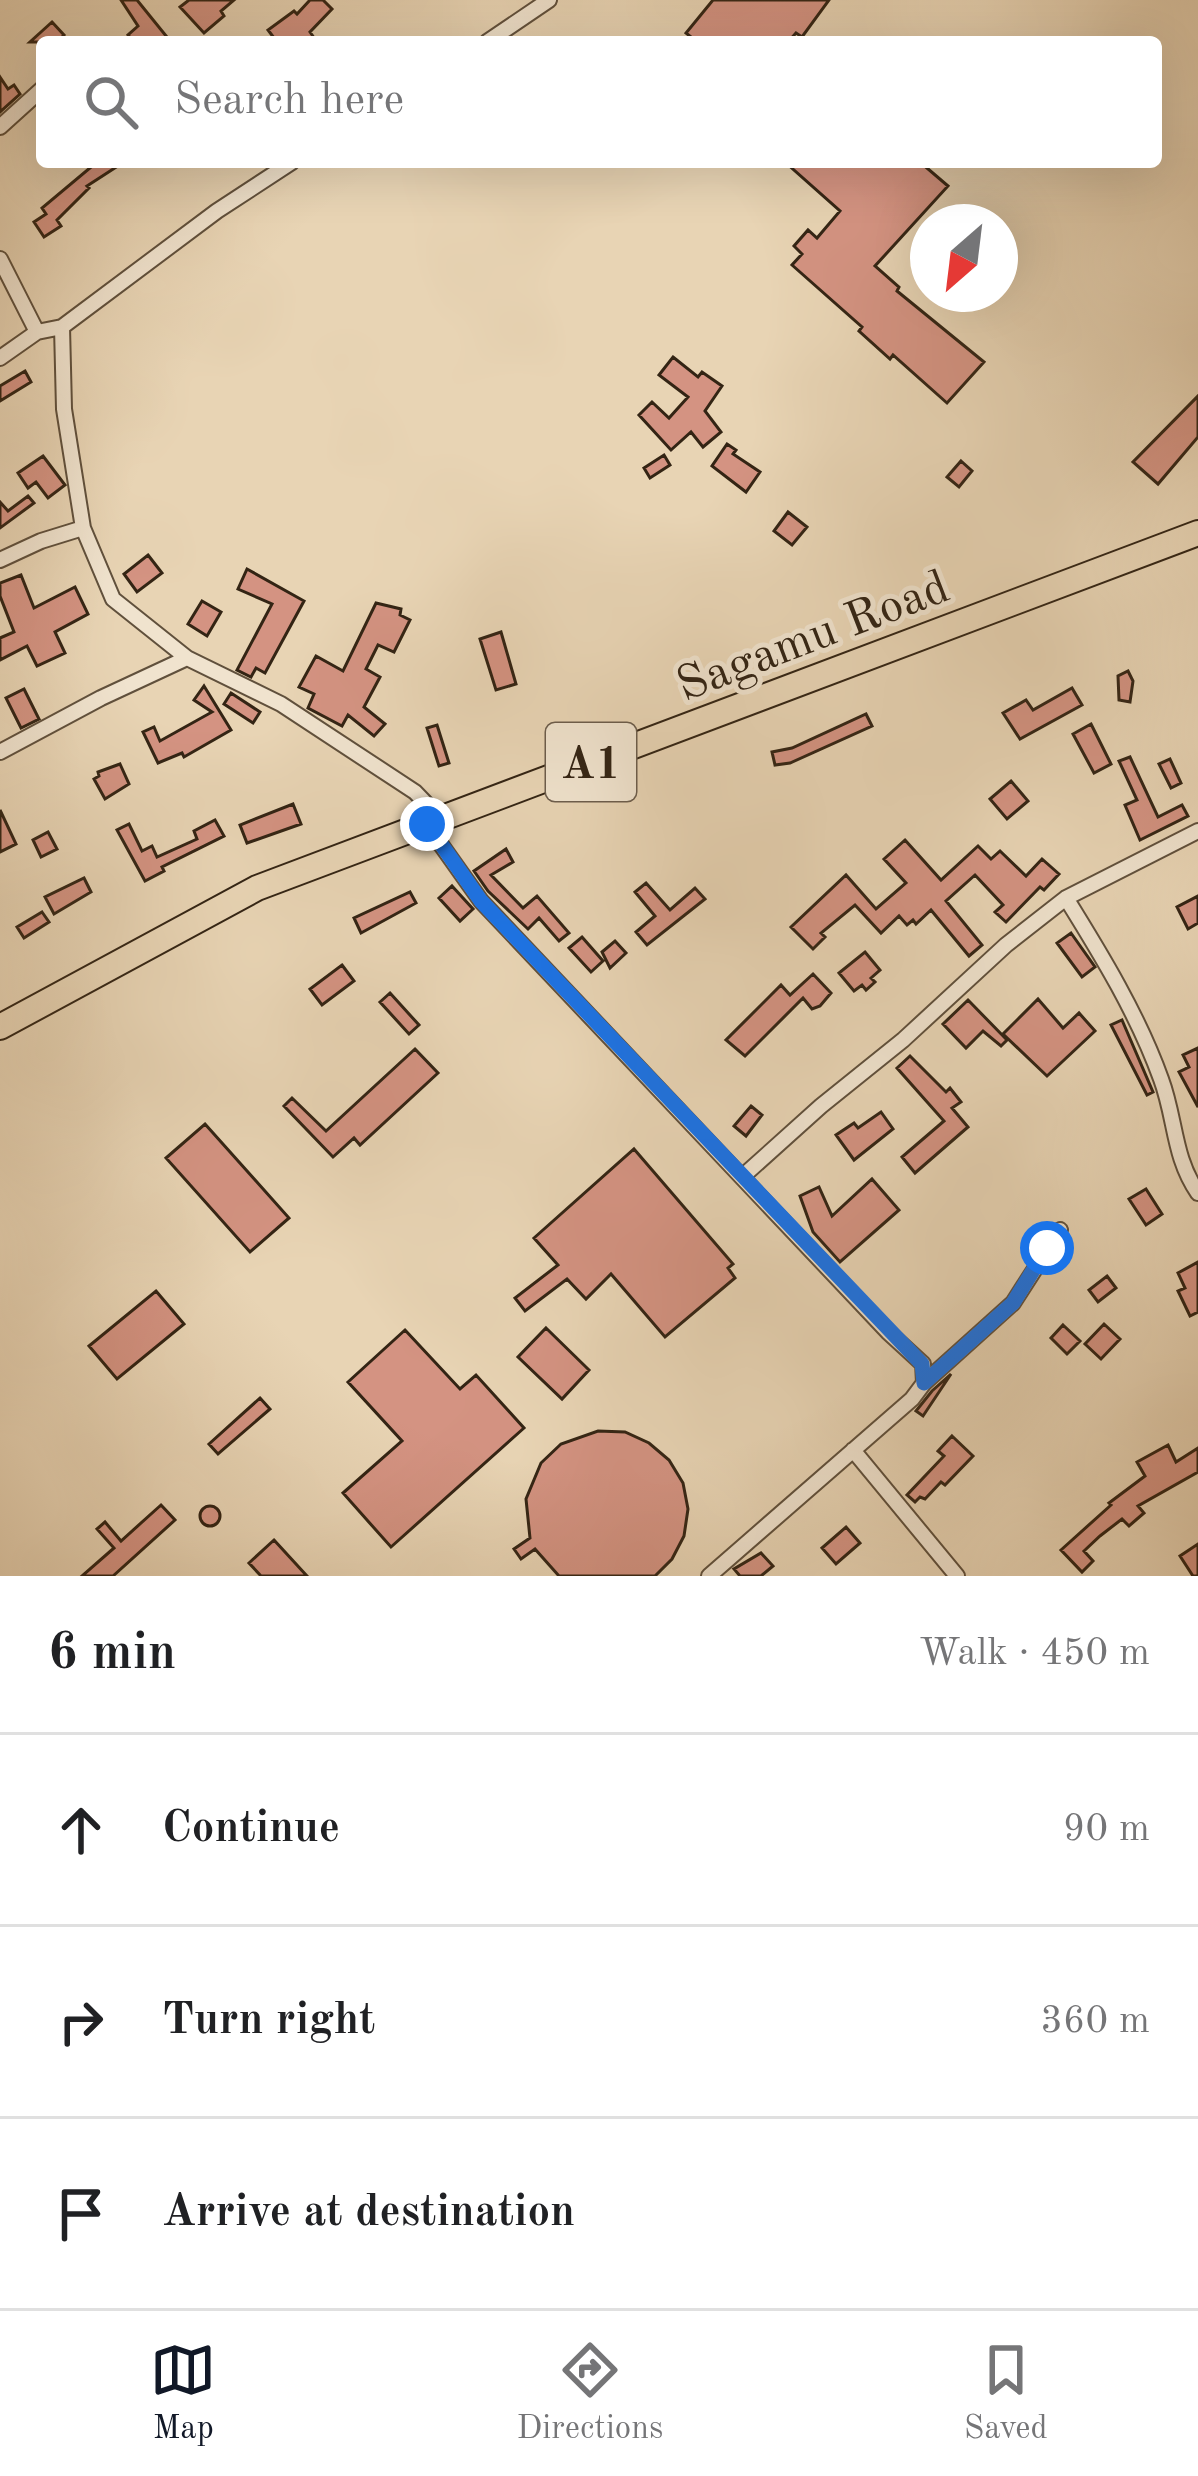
<!DOCTYPE html>
<html lang="en">
<head>
<meta charset="utf-8">
<style>
  body { margin:0; font-family:"Old Standard TT",serif; background:#f2f2f2; color:#202124 }
  .compass { position:absolute; left:910px; top:204px; width:108px; height:108px; border-radius:50%; background:#fff; box-shadow:0 12px 48px #0002; rotate:208deg }
  .stop { position:absolute; width:36px; height:36px; margin:-27px; border:9px solid #1a73e8; border-radius:50%; background:#fff }
  .stop.end { background:#1a73e8; border-color:#fff; box-shadow:0 3px 12px #0008 }
  .list { margin:0; padding:0; list-style:none }
  h2 { display:flex; justify-content:space-between; align-items:center; height:156px; margin:0; padding:0 48px; font-size:51px }
  h2 small { font-size:39px; font-weight:400; color:#757577 }
  .list li { display:grid; grid-template-columns:78px 1fr auto; gap:36px; align-items:center; box-sizing:border-box; height:192px; padding:0 48px; border-top:3px solid #e0e0e0 }
  .list b { display:block; font-size:45px; white-space:nowrap }
  .list em { font-size:39px; font-style:normal; color:#757577 }
  .icon { flex:none; width:66px; height:66px; fill:none; stroke:currentColor; stroke-width:2; stroke-linecap:round; stroke-linejoin:round }
  .map { position:relative; flex:none; width:1198px; height:1576px; overflow:hidden }
  .search { position:absolute; background:#fff; box-shadow:0 12px 48px #0002; left:36px; right:36px; top:36px; height:132px; display:flex; align-items:center; gap:30px; box-sizing:border-box; padding:0 42px; border-radius:12px; color:#757577; font-size:45px }
  .sheet { height:732px; background:#fff }
  nav { display:flex; justify-content:space-around; align-items:center; box-sizing:border-box; height:168px; border-top:3px solid #e0e0e0; background:#fff; font-size:33px; color:#757577 }
  nav a { display:grid; justify-items:center; gap:6px }
  nav .on { color:#111827 }
  .map>svg:first-child { display:block }
</style>
</head>
<body>
<div class="map">
<svg width="1198" height="1576" viewBox="0 0 1198 1576">
  <rect width="100%" height="100%" fill="#e8d4b4"/>
  <filter id="stains"><feTurbulence type="fractalNoise" baseFrequency=".00167" numOctaves="4"/><feColorMatrix values="0 0 0 0 .2 0 0 0 0 .09 0 0 0 0 .02 0 0 0 .5 -.17"/></filter>
  <radialGradient id="worn" r=".72"><stop offset=".6" stop-color="#630" stop-opacity="0"/><stop offset="1" stop-color="#630" stop-opacity=".3"/></radialGradient>
  <path fill="#d49382" stroke="#332414" stroke-width="3" d="M121 0H137L171 42H134L128 35 138 26Z
    M189 0H234L221 11 224 16 204 33 180 7Z
    M310 0H323L332 9 310 32 317 42H277L268 30 294 11 297 14Z
    M713 0H829L802 37 796 33 788 42H697L686 33Z
    M52 22 64 35 57 42H30Z
    M0 77 8 89 14 85 20 94 0 112Z
    M97 162H124L87 186 89 188 57 220 61 226 44 237 34 222 46 214 42 208Z
    M785 162H920L948 186 875 266 899 287 897 291 984 362 947 403 893 355 890 359 859 331 862 327 792 265 802 254 794 246 808 230 817 238 840 211Z
    M673 357 698 377 702 372 722 386 705 411 721 432 703 447 691 432 671 450 639 415 652 402 669 418 688 397 659 375Z
    M25 371 31 382 0 401V386Z
    M1198 396V437L1158 484 1133 462Z
    M727 444 736 450 733 454 760 472 746 492 712 466Z
    M664 455 670 465 650 478 644 468Z
    M43 456 65 485 48 498 36 482 28 488 18 473Z
    M961 461 972 471 959 487 947 477Z
    M28 496 34 503 0 528V502L8 511Z
    M788 512 807 527 792 545 774 531Z
    M148 555 162 573 137 592 124 574Z
    M247 569 304 601 265 673 256 668 251 677 237 670 272 604 238 589Z
    M21 575 34 608 75 587 88 614 55 632 65 653 37 666 27 646 0 660V638L14 632 0 596V583Z
    M202 601 221 612 207 636 188 624Z
    M376 603 401 609 400 615 410 620 394 652 378 645 366 669 380 677 364 707 385 724 374 736 348 715 342 726 308 708 314 694 299 687 316 656 343 671Z
    M501 632 516 684 496 690 480 639Z
    M1128 671 1133 681 1130 702 1119 700 1118 676Z
    M204 686 231 730 184 757 182 753 158 763 143 732 154 727 160 741 212 712 194 700Z
    M1072 688 1082 705 1020 739 1003 713 1026 700 1033 710Z
    M24 689 39 719 21 728 6 698Z
    M231 693 260 712 253 723 224 704Z
    M866 714 872 726 790 763 775 765 772 752 792 748Z
    M1091 724 1111 764 1094 773 1073 734Z
    M437 725 449 763 439 766 427 728Z
    M1130 757 1158 817 1182 805 1188 816 1140 840 1125 805 1137 800 1119 761Z
    M1170 759 1181 783 1171 788 1159 764Z
    M120 764 129 784 105 799 94 779 99 776 98 772Z
    M1011 781 1028 801 1007 819 990 799Z
    M293 804 301 824 247 843 240 825Z
    M0 810 16 844 0 852Z
    M215 820 224 836 162 867 164 871 145 881 117 830 129 824 142 851 152 846 157 857 197 839 194 831Z
    M48 832 57 849 41 857 33 840Z
    M905 840 941 880 978 846 991 859 1000 851 1026 876 1042 859 1059 874 1044 890 1040 887 1006 922 995 912 1003 905 975 875 946 901 982 945 969 956 931 910 916 924 913 920 907 925 899 916 881 933 855 905 821 933 825 937 813 949 791 927 846 875 876 909 906 883 884 859Z
    M506 849 513 862 491 875 523 908 537 896 569 933 559 941 539 918 528 929 488 891 474 871Z
    M84 878 91 892 54 914 45 897Z
    M646 883 670 910 695 888 705 899 647 945 636 932 655 916 635 892Z
    M452 886 473 909 460 921 439 898Z
    M410 892 416 903 361 933 354 918Z
    M1198 896V923L1188 929 1177 907Z
    M42 912 49 922 24 938 17 927Z
    M1071 933 1095 967 1082 977 1057 943Z
    M582 937 603 961 591 972 569 948Z
    M615 941 626 953 610 968 602 952Z
    M865 952 880 970 871 978 875 982 866 990 862 985 854 991 839 973Z
    M342 965 354 981 322 1005 310 989Z
    M813 974 831 993 820 1006 812 1009 803 998 745 1056 726 1040 781 985 790 995Z
    M390 993 419 1025 409 1034 380 1002Z
    M1038 999 1063 1028 1079 1013 1095 1031 1047 1076 1003 1034Z
    M968 1000 1007 1040 1001 1046 983 1031 966 1048 943 1024Z
    M1122 1020 1153 1092 1147 1095 1111 1025Z
    M1198 1048V1107L1179 1072 1189 1067 1183 1055Z
    M415 1049 438 1073 360 1145 354 1138 333 1157 284 1106 292 1098 326 1131Z
    M910 1056 946 1092 950 1088 961 1102 952 1108 968 1127 915 1173 902 1157 944 1121 897 1068Z
    M751 1106 762 1115 746 1136 734 1126Z
    M881 1112 893 1129 854 1160 836 1135 854 1123 858 1128Z
    M205 1124 289 1218 250 1252 166 1158Z
    M634 1149 733 1264 728 1268 735 1278 665 1337 611 1274 586 1299 567 1279 525 1311 515 1298 558 1265 534 1238Z
    M872 1179 899 1210 840 1262 813 1232 800 1196 819 1187 832 1216Z
    M1146 1189 1162 1214 1146 1225 1129 1199Z
    M1198 1262V1312L1190 1316 1178 1291 1185 1288 1178 1273Z
    M1107 1276 1116 1288 1098 1302 1089 1290Z
    M156 1291 184 1324 117 1379 89 1346Z
    M1104 1324 1120 1339 1101 1359 1085 1344Z
    M1063 1325 1080 1341 1067 1354 1051 1338Z
    M546 1328 589 1370 562 1399 518 1357Z
    M405 1330 460 1389 476 1375 524 1428 391 1547 343 1493 402 1441 348 1382Z
    M951 1374 923 1416 916 1411 932 1391Z
    M260 1398 270 1409 218 1454 209 1444Z
    M598 1431 625 1432 649 1443 669 1460 683 1483 688 1509 684 1536 672 1559 655 1576H559L535 1549 521 1559 514 1549 530 1538 526 1499 541 1463 561 1444Z
    M952 1436 973 1456 945 1485 941 1482 925 1499 920 1497 915 1502 907 1495 944 1456 938 1451Z
    M1168 1445 1176 1462 1198 1448V1472L1138 1506 1144 1513 1129 1526 1122 1519 1100 1536 1084 1551 1093 1561 1082 1572 1061 1550 1111 1505 1109 1503 1145 1476 1137 1462Z
    M161 1505 175 1520 113 1576H82L114 1548 97 1529 105 1522 121 1541Z
    M200 1516a10 10 0 1 1 20 0a10 10 0 1 1-20 0Z
    M846 1527 860 1543 836 1564 822 1548Z
    M274 1540 307 1576H261L249 1563Z
    M1198 1544V1576H1193L1180 1556Z
    M761 1553 773 1566 761 1576H740L734 1569Z"/>
  <g fill="none" stroke-linecap="round" stroke-linejoin="round">
    <g stroke="#60503c" stroke-width="18">
      <path id="street" d="M487 42 549 0
        M0 127 42 89
        M0 259 37 332
        M62 327 64 409 83 528 113 599 187 658 281 704 415 792 441 819
        M0 358 37 332 62 327 217 211 292 162
        M0 560 41 541 83 528
        M0 752 101 698 187 658
        M427 825 481 901 888 1332 923 1364 924 1383
        M1066 898C1102 956 1138 1015 1161 1079 1176 1119 1173 1157 1198 1193
        M742 1177 821 1106 903 1040 1006 945 1066 898 1198 831
        M853 1450 957 1576
        M709 1576 912 1399 924 1383 1013 1303 1060 1230"/>
    </g>
    <g stroke="#332414" stroke-width="28">
      <path id="highway" d="M0 1027 257 888 1198 533"/>
    </g>
    <use href="#street" stroke="#f0e3ce" stroke-width="14"/>
    <use href="#highway" stroke="#e8d4b4" stroke-width="24"/>
  </g>
  <g fill="none" stroke-linecap="round" stroke-linejoin="round">
    <path stroke="#1a73e8" stroke-width="15" d="M427 824 481 901 922 1364 924 1383 1013 1303 1047 1248"/>
  </g>
  <g text-anchor="middle" stroke-width="10" stroke-linejoin="round" paint-order="stroke">
    <rect fill="#f0e3ce" stroke="#6c5d4c" stroke-width="3" x="546" y="723" width="90" height="78" rx="9"/>
    <g font-size="45" font-weight="bold" fill="#332414">
      <text x="591" y="778">A1</text>
    </g>
    <g font-size="48" fill="#332414" stroke="#f0e3ce">
      <text transform="translate(812 634) rotate(-21)" y="17">Sagamu Road</text>
    </g>
  </g>
  <rect width="100%" height="100%" filter="url(#stains)"/>
  <rect width="100%" height="100%" fill="url(#worn)"/>
</svg>
<svg class="compass" viewBox="-18 -18 36 36"><path d="M0-13l5 13h-10z" fill="#e53935"/><path d="M0 13l5-13h-10z" fill="#757577"/></svg>
<div class="stop" style="left:1047px;top:1248px"></div>
<div class="stop end" style="left:427px;top:824px"></div>
<div class="search"><svg class="icon" aria-label="search" viewBox="0 0 24 24"><circle cx="10" cy="10" r="6"/><path d="M15 15l6 6"/></svg>Search here</div>
</div>
<section class="sheet">
<h2>6 min<small>Walk · 450 m</small></h2>
<ul class="list">
<li><svg class="icon" aria-label="ahead" viewBox="0 0 24 24"><path d="M12 20V5M6 11l6-6 6 6"/></svg><div><b>Continue</b></div><em>90 m</em></li>
<li><svg class="icon" aria-label="right" viewBox="0 0 24 24"><path d="M7 20v-9h11M14 6l5 5-5 5"/></svg><div><b>Turn right</b></div><em>360 m</em></li>
<li><svg class="icon" aria-label="arrive" viewBox="0 0 24 24"><path d="M6 21V4h12l-3 4 3 4H6"/></svg><div><b>Arrive at destination</b></div></li>
</ul>
</section>
<nav>
<a class="on"><svg class="icon" aria-label="map" viewBox="0 0 24 24"><path d="M3 6l6-2 6 2 6-2v14l-6 2-6-2-6 2zM9 4v14M15 6v14"/></svg>Map</a>
<a><svg class="icon" aria-label="directions" viewBox="0 0 24 24"><path d="M12 3l9 9-9 9-9-9zM9 14v-3h6M13 9l2 2-2 2"/></svg>Directions</a>
<a><svg class="icon" aria-label="saved" viewBox="0 0 24 24"><path d="M7 4h10v16l-5-4-5 4z"/></svg>Saved</a>
</nav>
</body>
</html>
